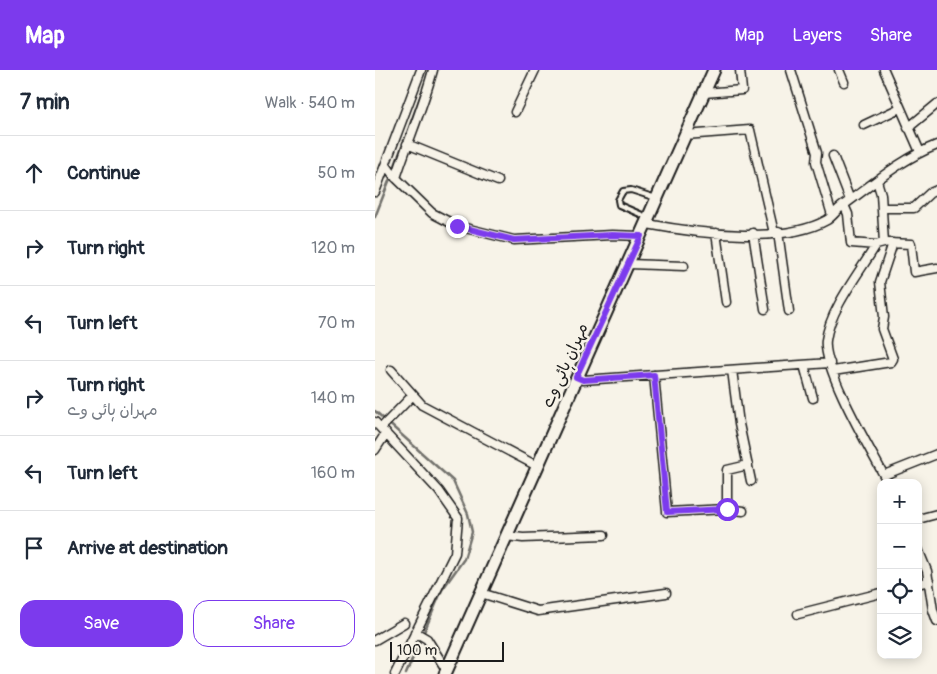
<!DOCTYPE html>
<html lang="en">
<head>
<meta charset="utf-8">
<style>
  body { margin:0; font-family:Pangolin,"Playpen Sans Arabic",sans-serif; background:#f2f2f3; color:#1f2937 }
  .controls { position:absolute; right:15px; bottom:15px; display:grid; overflow:hidden; border-radius:10px; box-shadow:0 2px 12px #0003 }
  .controls button { width:45px; height:45px; display:grid; place-items:center; padding:0; border:0; border-bottom:1px solid #e0e1e3; background:#fff; color:#1f2937; font:25px sans-serif }
  .scale { position:absolute; left:15px; bottom:12px; width:114px; box-sizing:border-box; padding-left:5px; border:2px solid #1c1c1c; border-top:0; font-size:14px; line-height:18px; white-space:nowrap; color:#1c1c1c; -webkit-text-stroke:4px #f7f3e8; paint-order:stroke }
  .stop { position:absolute; width:15px; height:15px; margin:-11px; border:4px solid #7c3aed; border-radius:50%; background:#fff }
  .stop.end { background:#7c3aed; border-color:#fff; box-shadow:0 1px 5px #0008 }
  .list { margin:0; padding:0; list-style:none }
  h2 { display:flex; justify-content:space-between; align-items:center; height:65px; margin:0; padding:0 20px; font-size:21px }
  h2 small { font-size:16px; font-weight:400; color:#747a83 }
  .list li { display:grid; grid-template-columns:32px 1fr auto; gap:15px; align-items:center; box-sizing:border-box; height:75px; padding:0 20px; border-top:1px solid #e0e1e3 }
  .list b { display:block; font-size:19px; white-space:nowrap }
  .list p { margin:0; font-size:16px; white-space:nowrap; color:#747a83 }
  .list em { font-size:16px; font-style:normal; color:#747a83 }
  .actions { display:flex; gap:10px; padding:15px 20px }
  .actions a { flex:1; padding:11px 0; border:1px solid #7c3aed; border-radius:15px; text-align:center; font-size:18px; color:#7c3aed }
  .actions .main { background:#7c3aed; color:#fff }
  .icon { flex:none; width:28px; height:28px; fill:none; stroke:currentColor; stroke-width:2; stroke-linecap:round; stroke-linejoin:round }
  .map { position:relative; flex:none; width:562px; height:604px; overflow:hidden }
  header { display:flex; align-items:center; gap:30px; box-sizing:border-box; height:70px; padding:0 25px; background:#7c3aed; color:#fff }
  header strong { font-size:24px }
  nav { display:flex; gap:28px; margin-inline-start:auto; font-size:18px }
  main { display:flex }
  aside { flex:1; background:#fff }
  .map>svg:first-child { display:block }
</style>
</head>
<body>
<header>
<strong>Map</strong>
<nav><a>Map</a><a>Layers</a><a>Share</a></nav>
</header>
<main>
<aside>
<h2>7 min<small>Walk · 540 m</small></h2>
<ul class="list">
<li><svg class="icon" aria-label="ahead" viewBox="0 0 24 24"><path d="M12 20V5M6 11l6-6 6 6"/></svg><div><b>Continue</b></div><em>50 m</em></li>
<li><svg class="icon" aria-label="right" viewBox="0 0 24 24"><path d="M7 20v-9h11M14 6l5 5-5 5"/></svg><div><b>Turn right</b></div><em>120 m</em></li>
<li><svg class="icon" aria-label="left" viewBox="0 0 24 24"><path d="M17 20v-9H6M10 6l-5 5 5 5"/></svg><div><b>Turn left</b></div><em>70 m</em></li>
<li><svg class="icon" aria-label="right" viewBox="0 0 24 24"><path d="M7 20v-9h11M14 6l5 5-5 5"/></svg><div><b>Turn right</b><p>مہران ہائی وے</p></div><em>140 m</em></li>
<li><svg class="icon" aria-label="left" viewBox="0 0 24 24"><path d="M17 20v-9H6M10 6l-5 5 5 5"/></svg><div><b>Turn left</b></div><em>160 m</em></li>
<li><svg class="icon" aria-label="arrive" viewBox="0 0 24 24"><path d="M6 21V4h12l-3 4 3 4H6"/></svg><div><b>Arrive at destination</b></div></li>
</ul>
<div class="actions"><a class="main">Save</a><a>Share</a></div>
</aside>
<div class="map">
<svg width="562" height="604" viewBox="0 0 562 604">
  <rect width="100%" height="100%" fill="#f7f3e8"/>
  <filter id="ink" filterUnits="userSpaceOnUse"><feTurbulence type="fractalNoise" baseFrequency=".02" numOctaves="2"/><feDisplacementMap in="SourceGraphic" scale="10" xChannelSelector="R" yChannelSelector="G"/><feConvolveMatrix kernelMatrix="1 2 1 2 8 2 1 2 1" color-interpolation-filters="sRGB"/></filter>
  <g filter="url(#ink)">
    <g fill="none" stroke-linecap="round" stroke-linejoin="round">
      <path stroke="#72716c" stroke-width="2.5" d="M18 101 53 5
        M0 147 16 106
        M0 341 78 411 93 444 97 462 89 489 67 520 31 604"/>
      <g stroke="#1c1c1c" stroke-width="8">
        <path id="service" d="M272 147 244 135 243 130 248 121 256 120 281 128"/>
      </g>
      <g stroke="#1c1c1c" stroke-width="11">
        <path id="minor" d="M416 0 442 83 441 92 457 145
          M464 0 469 12
          M509 0 545 82
          M329 23 367 20 365 0
          M140 42 160 0
          M489 55 525 38
          M533 58 562 34
          M310 65 375 60 399 163
          M32 74 123 111
          M458 86 475 130
          M11 95 19 106 57 143 82 156 139 170 237 165 266 166
          M21 108C33 71 48 37 58 0
          M502 111 506 124 509 173 501 175C485 202 455 239 451 270 447 299 498 384 513 413
          M0 122 46 0
          M469 135 473 144 476 173 501 175
          M507 138H539L555 123 562 120
          M272 154C320 163 408 175 452 150 457 147 461 141 466 137 497 115 526 89 562 75
          M403 162 414 241
          M341 163 351 232
          M378 163 390 239
          M514 173 536 174 539 202 562 198
          M254 194 309 196
          M429 295 438 328
          M16 300 47 335 162 396
          M357 300 364 354 376 411
          M458 301 516 292 518 289 507 259 509 247 505 212 518 173
          M279 305 292 442 352 439 368 441
          M201 307 208 310 455 293
          M0 352 64 421 83 448 80 483 20 604
          M6 358 37 326
          M0 380 11 363
          M509 405 562 384
          M352 439V400L373 395
          M543 449 562 444
          M131 466 148 468 229 465
          M543 479 552 501 558 540 562 551
          M543 514 554 511
          M106 523 163 541 291 523
          M423 544 506 523
          M40 562 52 569 72 601
          M0 570 29 553"/>
      </g>
      <g stroke="#1c1c1c" stroke-width="15">
        <path id="primary" d="M70 604 339 0"/>
      </g>
      <use href="#service" stroke="#f7f3e8" stroke-width="4"/>
      <use href="#minor" stroke="#f7f3e8" stroke-width="8"/>
      <use href="#primary" stroke="#f7f3e8" stroke-width="11"/>
    </g>
  </g>
  <g fill="none" stroke-linecap="round" stroke-linejoin="round" filter="url(#ink)">
    <path stroke="#7c3aed" stroke-width="6" d="M82 156 139 170 237 165 266 166 201 307 208 310 279 305 292 442 352 439"/>
  </g>
  <g text-anchor="middle" stroke-width="5" stroke-linejoin="round" paint-order="stroke">
    <g font-size="16" fill="#1c1c1c" stroke="#f7f3e8">
      <text transform="translate(189 295) rotate(-66)" y="6">مہران ہائی وے</text>
    </g>
  </g>
</svg>
<div class="controls">
<button>+</button>
<button>−</button>
<button><svg class="icon" aria-label="locate" viewBox="0 0 24 24"><circle cx="12" cy="12" r="6"/><path d="M12 2v4M12 18v4M2 12h4M18 12h4"/></svg></button>
<button><svg class="icon" aria-label="layers" viewBox="0 0 24 24"><path d="M12 4l9 5-9 5-9-5zM3 14l9 5 9-5"/></svg></button>
</div>
<div class="scale">100 m</div>
<div class="stop" style="left:352px;top:439px"></div>
<div class="stop end" style="left:82px;top:156px"></div>
</div>
</main>
</body>
</html>
